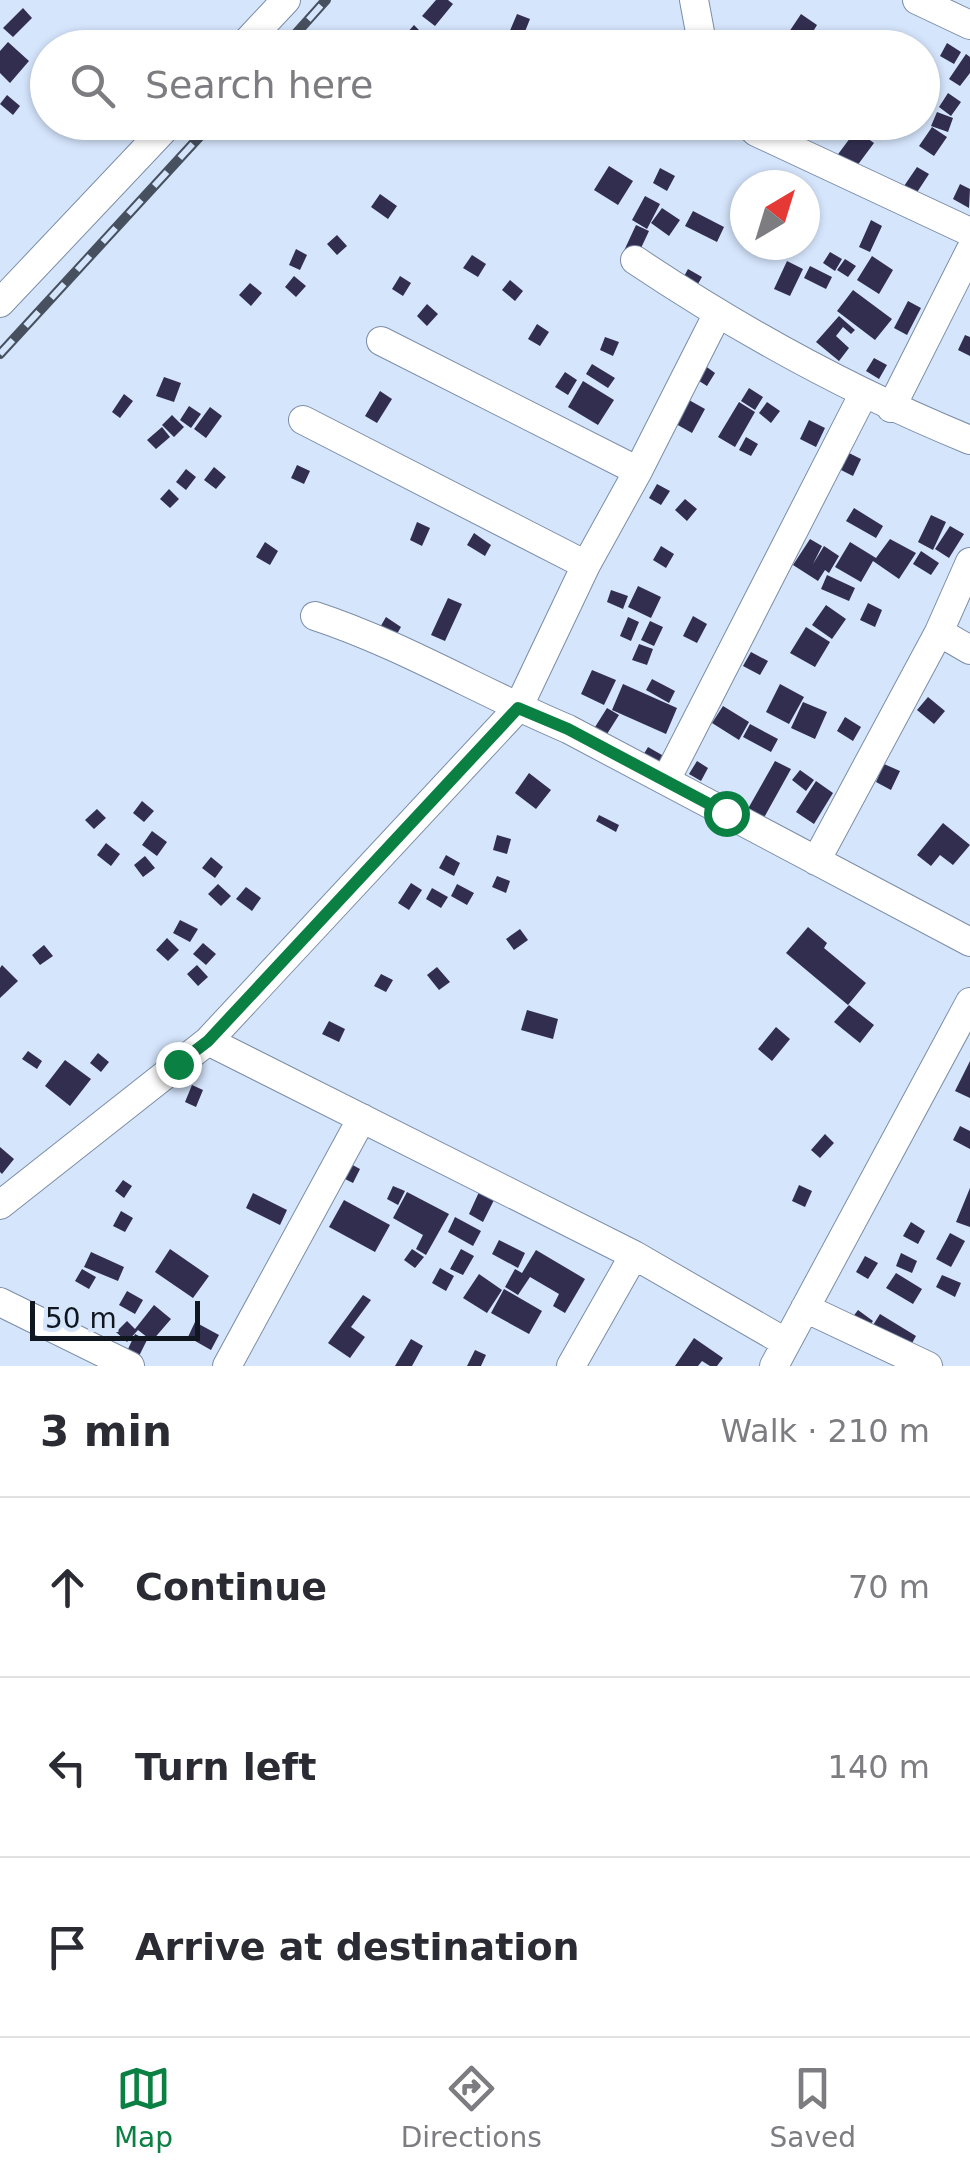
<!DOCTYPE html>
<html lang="en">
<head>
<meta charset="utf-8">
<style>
  body { margin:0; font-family:"DejaVu Sans",sans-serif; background:#f2f2f3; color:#2b2b33 }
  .compass { position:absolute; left:730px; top:170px; width:90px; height:90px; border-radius:50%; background:#fff; box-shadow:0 2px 8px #0004; rotate:38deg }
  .scale { position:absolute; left:30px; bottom:25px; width:170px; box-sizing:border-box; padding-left:10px; border:5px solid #101721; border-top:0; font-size:28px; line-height:35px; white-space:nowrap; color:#101721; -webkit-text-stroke:8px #d5e5fc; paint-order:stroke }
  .stop { position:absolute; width:30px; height:30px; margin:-22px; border:8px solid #0b8043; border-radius:50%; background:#fff }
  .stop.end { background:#0b8043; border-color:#fff; box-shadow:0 2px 10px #0008 }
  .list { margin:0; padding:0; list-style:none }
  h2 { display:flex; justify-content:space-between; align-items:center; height:130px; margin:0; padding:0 40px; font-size:42px }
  h2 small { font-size:32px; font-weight:400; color:#7c7c81 }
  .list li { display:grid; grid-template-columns:65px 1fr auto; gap:30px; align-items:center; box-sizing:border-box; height:180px; padding:0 40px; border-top:2px solid #e1e1e2 }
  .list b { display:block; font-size:38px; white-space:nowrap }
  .list em { font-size:32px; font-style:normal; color:#7c7c81 }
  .icon { flex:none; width:55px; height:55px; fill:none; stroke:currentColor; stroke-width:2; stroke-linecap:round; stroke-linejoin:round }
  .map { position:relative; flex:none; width:970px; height:1366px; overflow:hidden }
  .search { position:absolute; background:#fff; box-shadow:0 2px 8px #0004; left:30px; right:30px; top:30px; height:110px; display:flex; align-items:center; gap:25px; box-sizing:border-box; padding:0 35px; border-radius:55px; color:#7c7c81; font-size:38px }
  .sheet { height:670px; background:#fff }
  nav { display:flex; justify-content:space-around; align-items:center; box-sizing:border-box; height:140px; border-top:2px solid #e1e1e2; background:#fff; font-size:28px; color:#7c7c81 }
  nav a { display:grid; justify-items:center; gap:5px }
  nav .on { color:#0b8043 }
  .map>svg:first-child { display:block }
</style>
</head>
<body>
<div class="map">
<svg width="970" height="1366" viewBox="0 0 970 1366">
  <rect width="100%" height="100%" fill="#d5e5fc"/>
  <path fill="#322e50" d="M436 0H448L453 4 435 26 422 16Z
    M23 8 32 18 13 37 3 28Z
    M517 14 530 19 522 39 509 33Z
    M801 14 817 25 803 48 785 38Z
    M414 25 423 34 410 48H404L399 42Z
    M557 33 570 42 566 48H548Z
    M832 33 857 48H823Z
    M745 38 758 44 757 48H741Z
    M8 42 29 61 10 83 0 73V51Z
    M947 43 961 52 954 64 940 56Z
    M966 54 970 57V73L960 86 949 79Z
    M948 93 961 102 951 116 939 107Z
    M7 95 20 106 13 115 0 104Z
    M937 112 953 118 948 132 931 126Z
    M863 122H883L875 139 858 131Z
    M932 127 947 137 934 156 919 146Z
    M856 130 874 143 851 174 833 161Z
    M609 166 633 181 618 205 594 190Z
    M917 167 929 174 914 197 902 189Z
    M660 168 675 176 667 191 653 183Z
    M960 184 970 189 969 208 953 199Z
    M805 193 816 200 808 214 805 212Z
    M380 194 397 206 388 219 371 207Z
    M645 196 660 204 647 229 632 220Z
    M662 208 680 220 669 236 651 223Z
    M693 211 724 227 717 242 685 226Z
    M871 220 882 226 870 252 859 247Z
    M636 225 649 231 635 261 622 255Z
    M337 235 347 246 337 255 327 244Z
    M774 245H786L781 256 771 252Z
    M296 249 307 255 300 270 289 265Z
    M830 252 842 259 835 271 823 263Z
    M472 255 486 264 478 277 463 268Z
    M872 256 893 270 879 294 857 280Z
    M845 259 856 266 848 277 837 270Z
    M787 261 803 269 790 296 774 289Z
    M810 266 832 277 826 289 804 278Z
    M688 269 702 277 695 289 681 282Z
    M294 276 306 286 296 297 285 287Z
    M400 276 411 283 403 296 392 289Z
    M510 280 523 291 515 301 502 290Z
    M250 283 262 293 251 306 239 295Z
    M853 290 892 319 875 340 837 311Z
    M908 301 921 308 907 335 894 328Z
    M427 304 438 314 427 326 417 316Z
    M839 316 855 330 851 334 843 327 836 336 849 348 839 361 816 342Z
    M537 324 549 332 540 346 528 339Z
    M965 335 970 337V356L958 350Z
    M605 337 619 342 613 356 600 350Z
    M874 358 887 365 879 379 866 371Z
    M592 364 615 378 608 388 586 374Z
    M704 365 715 373 707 386 696 379Z
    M565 372 577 380 568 395 555 387Z
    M164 377 181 383 174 402 156 396Z
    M583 381 614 400 598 425 568 407Z
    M749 388 763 397 755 410 741 401Z
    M380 391 392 399 377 423 365 416Z
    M124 394 133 401 120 418 112 412Z
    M689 400 705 409 692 433 676 424Z
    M739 402 755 412 735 447 718 437Z
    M767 402 780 411 771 423 759 413Z
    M189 406 201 414 191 428 180 420Z
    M210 407 222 416 206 438 194 429Z
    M172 415 184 427 174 437 162 425Z
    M809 420 825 428 816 447 800 439Z
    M162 427 170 437 156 449 147 440Z
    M746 437 758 444 751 456 739 450Z
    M847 452 861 459 853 476 839 469Z
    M297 465 310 471 304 484 291 478Z
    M214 467 226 477 216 489 204 480Z
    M186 469 196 477 186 490 176 482Z
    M657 484 670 491 661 505 649 498Z
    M169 489 179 499 170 508 160 499Z
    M685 499 697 509 687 521 675 510Z
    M854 508 883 526 876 538 846 521Z
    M931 515 946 522 933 550 918 542Z
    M417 522 430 528 422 546 410 540Z
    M950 526 964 534 949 558 935 549Z
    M474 533 491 545 485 556 467 545Z
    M810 539 822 546 813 564 824 546 839 556 829 573 825 570 818 581 793 565Z
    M890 539 916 553 899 579 873 561 861 582 835 567 850 542 876 558Z
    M265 542 278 551 270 565 256 557Z
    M661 546 674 554 666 568 653 560Z
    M921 551 939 563 931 575 913 564Z
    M827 575 855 588 849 601 821 589Z
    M638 586 661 597 651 618 628 607Z
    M611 590 628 596 623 609 607 602Z
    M448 598 462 604 445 641 431 635Z
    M868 603 882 610 875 627 860 620Z
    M826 605 846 619 832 639 812 625Z
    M693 616 707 624 697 643 683 636Z
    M386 617 401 627 394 639 379 629Z
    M628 617 639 622 631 641 620 636Z
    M650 621 663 627 654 646 641 640Z
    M806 627 830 642 815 667 790 653Z
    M639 644 653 649 647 665 632 660Z
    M751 652 768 661 760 675 743 666Z
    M592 670 616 680 604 705 581 694Z
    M652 679 675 691 669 703 646 690Z
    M623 684 677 708 666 734 612 710Z
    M780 684 804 697 789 724 766 712Z
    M928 697 945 711 934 724 917 710Z
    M803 702 827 712 815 739 791 728Z
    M723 706 749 722 739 740 712 723Z
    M607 708 619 715 602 742 590 735Z
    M845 717 861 727 853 741 837 731Z
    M750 724 778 739 771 752 743 737Z
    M648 747 669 759 657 780 636 767Z
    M697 761 708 768 701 781 689 774Z
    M775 761 791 769 761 823 745 814Z
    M884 764 900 771 891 790 876 782Z
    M800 770 814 780 806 791 792 780Z
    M529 773 551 790 536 809 515 793Z
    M816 781 833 793 814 824 796 812Z
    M142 801 154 811 144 822 133 813Z
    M97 809 106 818 94 829 85 820Z
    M599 815 619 825 616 832 596 821Z
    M943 823 970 845 953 865 940 855 931 866 917 855Z
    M152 831 167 842 157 856 142 845Z
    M497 835 511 839 507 854 493 850Z
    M106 843 120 854 111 866 97 855Z
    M446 855 460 863 454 876 439 868Z
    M145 856 155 868 143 877 134 865Z
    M211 857 223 867 215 878 202 868Z
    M497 876 510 881 506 893 492 887Z
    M411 883 422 890 409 910 398 903Z
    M218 884 231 896 221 906 208 894Z
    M457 884 474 893 467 905 451 896Z
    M246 887 261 898 252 911 236 899Z
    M432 888 448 897 441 908 426 899Z
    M180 920 198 929 190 942 173 933Z
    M808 927 827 943 824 948 866 983 848 1005 786 953Z
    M520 929 528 940 514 950 506 939Z
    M167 938 179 950 168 961 156 950Z
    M203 943 216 954 206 965 193 954Z
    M44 945 53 956 40 965 32 955Z
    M2 965 18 981 0 998V968Z
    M197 965 208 977 198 986 187 974Z
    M437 967 450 982 439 990 427 975Z
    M381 974 393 980 386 992 374 986Z
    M849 1005 874 1025 860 1043 834 1022Z
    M527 1010 558 1019 553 1039 521 1030Z
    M329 1021 345 1029 339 1042 322 1034Z
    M776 1027 790 1039 772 1061 758 1049Z
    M28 1051 42 1061 37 1069 22 1059Z
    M98 1053 109 1062 101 1072 90 1063Z
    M65 1060 91 1079 70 1106 45 1086Z
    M970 1061V1098L955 1091Z
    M192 1085 203 1090 196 1107 185 1102Z
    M960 1126 970 1131V1149L953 1140Z
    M825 1134 834 1143 820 1158 811 1150Z
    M0 1147 14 1159 2 1174 0 1172Z
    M347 1162 360 1169 353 1183 339 1176Z
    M123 1180 132 1186 124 1198 115 1191Z
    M799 1185 812 1191 805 1207 792 1201Z
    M393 1186 405 1191 398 1205 387 1199Z
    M970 1188V1227L956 1222Z
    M407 1192 449 1214 426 1255 416 1249 423 1235 393 1218Z
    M479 1192 494 1200 483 1222 469 1214Z
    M253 1193 287 1210 280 1225 246 1208Z
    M344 1200 390 1225 375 1252 329 1227Z
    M121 1211 133 1218 125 1232 113 1226Z
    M455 1217 481 1231 473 1246 448 1232Z
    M911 1222 925 1231 918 1244 903 1236Z
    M950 1233 965 1241 951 1267 936 1259Z
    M499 1240 525 1253 518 1268 492 1254Z
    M170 1249 209 1276 193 1298 155 1272Z
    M412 1249 424 1257 415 1268 404 1260Z
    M461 1249 474 1256 463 1275 450 1269Z
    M536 1250 585 1279 565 1313 553 1306 559 1294 530 1277 518 1295 505 1287 515 1269 522 1273Z
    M91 1252 124 1267 118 1281 84 1267Z
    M901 1253 917 1261 912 1273 896 1266Z
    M865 1256 878 1263 868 1279 856 1272Z
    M440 1268 454 1276 446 1291 432 1283Z
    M82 1269 96 1277 89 1289 75 1281Z
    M896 1273 922 1289 913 1304 886 1288Z
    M479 1274 502 1290 487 1313 463 1298Z
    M942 1275 961 1283 955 1297 936 1287Z
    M504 1289 542 1311 529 1334 491 1313Z
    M127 1291 143 1300 135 1314 119 1305Z
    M363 1295 371 1300 351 1327 365 1337 350 1358 328 1343Z
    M154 1305 171 1319 152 1341 138 1330 127 1342 116 1332 127 1321 135 1329Z
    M858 1310 873 1321 864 1333 849 1322Z
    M880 1314 916 1336 907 1352 870 1330Z
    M195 1322 219 1335 211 1350 188 1337Z
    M135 1334 147 1340 134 1366 122 1362Z
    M694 1338 723 1358 717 1366H710L702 1361 698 1366H675Z
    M411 1339 423 1346 412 1366H395Z
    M475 1350 486 1355 481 1366H467Z"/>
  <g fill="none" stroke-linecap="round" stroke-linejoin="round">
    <g stroke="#7b8da8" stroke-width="30">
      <path id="minor" d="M694 0 703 48
        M917 0 970 25
        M241 48 286 0
        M745 122 756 132 970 232
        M635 260C741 331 852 392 970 440
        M0 303 171 122
        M717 315 638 471 586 565 518 708 208 1041 634 1255 785 1342
        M381 341 638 471
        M891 408 970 251
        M303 420 586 565
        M315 616C403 645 482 693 568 729L970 942
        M939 632 970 650
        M666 780 864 393
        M816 861 939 632 970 562
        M0 1205 208 1041
        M0 1302 130 1366
        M805 1308 928 1366
        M227 1366 362 1118
        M571 1366 634 1255
        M774 1366 970 1002"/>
    </g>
    <use href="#minor" stroke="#fff" stroke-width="28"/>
    <g stroke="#47505e" stroke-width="10">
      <path id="rail" d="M283 48 326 0
        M0 354 213 122"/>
    </g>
    <use href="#rail" stroke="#d5e5fc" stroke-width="6" stroke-dasharray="19" stroke-linecap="butt"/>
  </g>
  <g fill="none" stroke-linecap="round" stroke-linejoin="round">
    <path stroke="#0b8043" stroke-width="12" d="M178 1064 208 1041 518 708 568 729 726 813"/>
  </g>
</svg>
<svg class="compass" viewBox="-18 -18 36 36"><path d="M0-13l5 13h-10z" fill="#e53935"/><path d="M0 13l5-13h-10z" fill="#7c7c81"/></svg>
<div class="scale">50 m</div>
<div class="stop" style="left:726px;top:813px"></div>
<div class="stop end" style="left:178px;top:1064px"></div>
<div class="search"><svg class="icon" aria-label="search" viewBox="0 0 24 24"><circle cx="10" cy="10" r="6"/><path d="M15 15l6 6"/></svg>Search here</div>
</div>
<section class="sheet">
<h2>3 min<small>Walk · 210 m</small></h2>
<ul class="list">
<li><svg class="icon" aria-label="ahead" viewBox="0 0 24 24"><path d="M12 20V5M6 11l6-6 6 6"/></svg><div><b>Continue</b></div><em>70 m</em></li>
<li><svg class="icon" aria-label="left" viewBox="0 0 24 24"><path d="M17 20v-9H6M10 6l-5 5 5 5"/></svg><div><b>Turn left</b></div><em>140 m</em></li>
<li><svg class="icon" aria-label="arrive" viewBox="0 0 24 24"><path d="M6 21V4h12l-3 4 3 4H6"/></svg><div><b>Arrive at destination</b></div></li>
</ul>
</section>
<nav>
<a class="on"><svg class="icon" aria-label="map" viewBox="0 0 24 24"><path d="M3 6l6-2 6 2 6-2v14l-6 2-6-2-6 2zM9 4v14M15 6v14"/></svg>Map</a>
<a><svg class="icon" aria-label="directions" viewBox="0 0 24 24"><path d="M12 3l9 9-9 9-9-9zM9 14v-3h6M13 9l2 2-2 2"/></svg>Directions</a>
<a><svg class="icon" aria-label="saved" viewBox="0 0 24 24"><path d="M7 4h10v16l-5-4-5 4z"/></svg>Saved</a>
</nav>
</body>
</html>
